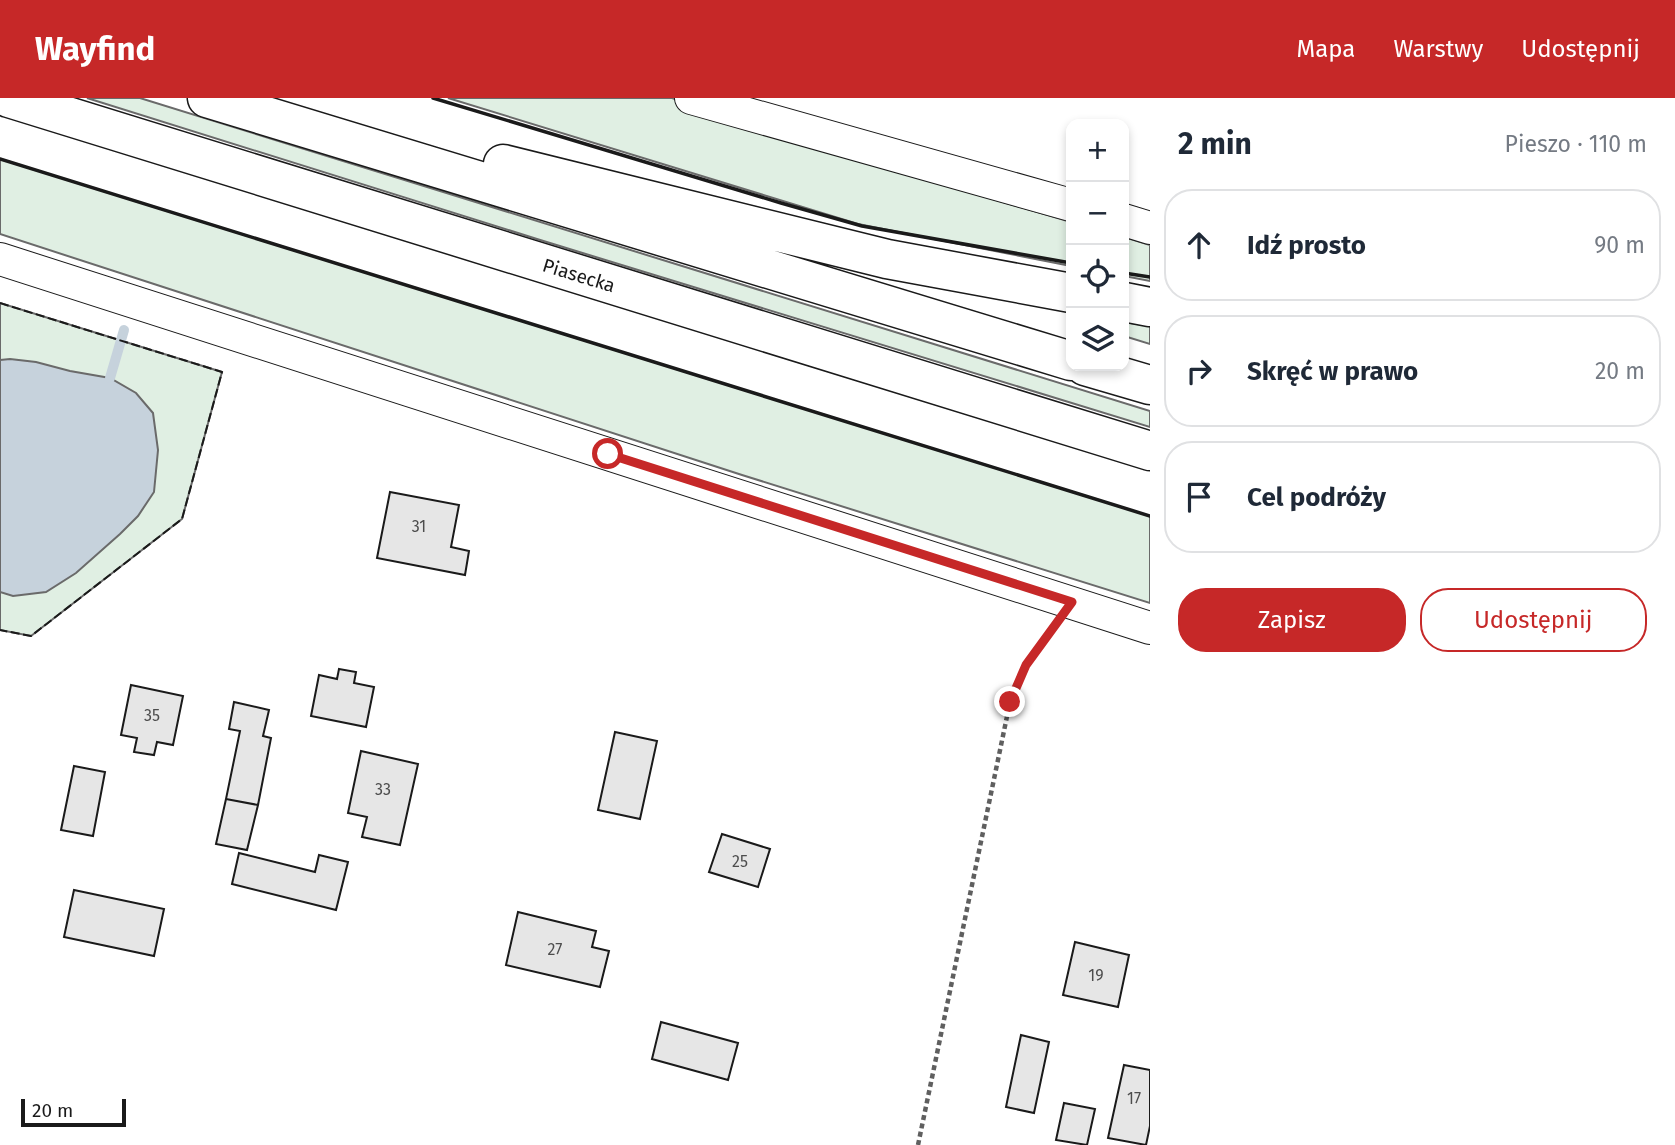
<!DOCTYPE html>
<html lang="pl">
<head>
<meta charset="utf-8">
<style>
  body { margin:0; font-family:"Fira Sans",sans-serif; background:#f2f2f3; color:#1f2937 }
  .controls { position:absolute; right:21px; top:21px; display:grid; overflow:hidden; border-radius:14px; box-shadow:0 4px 10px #0003 }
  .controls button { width:63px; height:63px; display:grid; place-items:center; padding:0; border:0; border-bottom:2px solid #e0e1e3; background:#fff; color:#1f2937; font:35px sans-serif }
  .scale { position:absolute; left:21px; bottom:18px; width:105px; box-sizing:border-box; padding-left:7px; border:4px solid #1a1a1a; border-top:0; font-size:19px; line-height:24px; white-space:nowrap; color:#1a1a1a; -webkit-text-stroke:5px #fff; paint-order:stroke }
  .stop { position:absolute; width:21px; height:21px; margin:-16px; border:5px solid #c62828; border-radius:50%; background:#fff }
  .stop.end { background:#c62828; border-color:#fff; box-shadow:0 2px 7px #0008 }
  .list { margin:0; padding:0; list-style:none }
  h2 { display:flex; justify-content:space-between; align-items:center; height:91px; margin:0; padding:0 28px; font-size:30px }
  h2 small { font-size:23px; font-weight:400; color:#747a83 }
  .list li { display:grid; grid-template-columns:46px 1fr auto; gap:21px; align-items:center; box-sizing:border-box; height:112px; margin:0 14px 14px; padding:0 14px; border:2px solid #e0e1e3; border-radius:28px }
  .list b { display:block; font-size:26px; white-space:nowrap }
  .list em { font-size:23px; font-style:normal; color:#747a83 }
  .actions { display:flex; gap:14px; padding:21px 28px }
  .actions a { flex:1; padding:16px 0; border:2px solid #c62828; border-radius:28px; text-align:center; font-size:24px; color:#c62828 }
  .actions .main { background:#c62828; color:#fff }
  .icon { flex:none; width:38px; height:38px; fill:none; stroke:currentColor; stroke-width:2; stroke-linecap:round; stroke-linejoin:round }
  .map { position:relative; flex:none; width:1150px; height:1047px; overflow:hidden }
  header { display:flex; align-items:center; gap:42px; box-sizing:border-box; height:98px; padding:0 35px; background:#c62828; color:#fff }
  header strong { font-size:33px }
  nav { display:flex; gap:38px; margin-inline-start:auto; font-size:24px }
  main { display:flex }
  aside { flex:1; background:#fff }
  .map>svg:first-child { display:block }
</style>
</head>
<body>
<header>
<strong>Wayfind</strong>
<nav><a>Mapa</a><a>Warstwy</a><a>Udostępnij</a></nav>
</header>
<main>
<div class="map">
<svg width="1150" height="1047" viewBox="0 0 1150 1047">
  <rect width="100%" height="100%" fill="#fff"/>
  <path fill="#e0efe3" stroke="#6a6a6a" stroke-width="2" d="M87 0H140L1150 313V329L537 141Z
    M448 0H672L800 44 1071 124V168L858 126Z
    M0 61 1150 418V505L742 377 0 136Z
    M1124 139 1150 147V183L1124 178Z
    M0 205 222 274 182 421 31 538 0 532Z
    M1124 224 1150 228V246L1124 238Z"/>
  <path fill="#c6d2dc" stroke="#6a6a6a" stroke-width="2" d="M10 261 36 264 70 273 110 280 136 295 153 315 158 352 154 394 138 418 120 436 76 475 46 494 13 498 0 494V262Z"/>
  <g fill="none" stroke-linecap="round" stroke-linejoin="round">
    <path stroke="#c6d2dc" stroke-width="10" d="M110 280 124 232"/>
  </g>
  <path fill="#e6e6e6" stroke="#1a1a1a" stroke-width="2" d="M390 394 459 407 451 449 469 453 465 477 377 460Z
    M339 571 356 574 354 585 374 589 366 629 311 618 319 577 337 581Z
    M131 587 183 598 173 647 157 644 154 657 134 654 137 640 121 637Z
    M234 604 269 612 263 638 271 640 258 707 226 701 240 633 229 631Z
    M615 634 657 643 640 721 598 712Z
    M361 653 418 666 400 747 362 739 367 719 348 715Z
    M74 668 105 674 93 738 61 732Z
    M226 701 258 707 247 752 216 746Z
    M722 736 770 751 758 789 709 774Z
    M239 755 315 774 319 757 348 764 336 812 232 786Z
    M74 792 164 811 154 858 64 839Z
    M518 814 596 833 592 849 609 853 600 889 506 867Z
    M1075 844 1129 857 1118 909 1063 897Z
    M661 924 738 945 728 982 652 961Z
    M1021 937 1049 944 1034 1015 1006 1009Z
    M1124 967 1150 972V1028L1146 1047 1108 1040Z
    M1064 1005 1095 1011 1087 1047 1056 1042Z"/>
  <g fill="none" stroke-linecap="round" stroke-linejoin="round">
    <g stroke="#1a1a1a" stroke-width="34">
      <path id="minor" d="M691 0 1071 107
        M1124 122 1150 130
        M0 161 1150 530"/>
    </g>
    <g stroke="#1a1a1a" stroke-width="41">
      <path id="motorway" d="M9 0 1150 353
        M207 0 1071 263
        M503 66 887 161 1071 195
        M1124 204 1150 209
        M1085 268 1150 287"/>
    </g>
    <path stroke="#5f5f5f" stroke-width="4.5" stroke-dasharray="5 3.5" stroke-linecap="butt" d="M918 1047 1010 604 1026 567 1051 533"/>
    <use href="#minor" stroke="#fff" stroke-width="32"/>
    <use href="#motorway" stroke="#fff" stroke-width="38"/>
    <path stroke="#1a1a1a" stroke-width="2" stroke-dasharray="9 3.5" stroke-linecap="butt" d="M0 205 222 274 182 421 31 538 0 532"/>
    <path stroke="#1a1a1a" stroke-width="3.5" d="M433 0 781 105 862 128 1071 165
      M0 61 1150 418
      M1124 175 1150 179"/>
  </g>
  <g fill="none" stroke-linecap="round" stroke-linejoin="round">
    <path stroke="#c62828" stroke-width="9" d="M608 356 1072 504 1026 567 1010 604"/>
  </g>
  <g text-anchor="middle" stroke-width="5" stroke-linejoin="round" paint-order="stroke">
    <g font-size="16" fill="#4d4d4d">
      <text x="419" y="434">31</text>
      <text x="152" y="623">35</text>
      <text x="383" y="697">33</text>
      <text x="740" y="769">25</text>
      <text x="555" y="857">27</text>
      <text x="1096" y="883">19</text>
      <text x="1134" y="1006">17</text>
    </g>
    <g font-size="19" fill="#1a1a1a" stroke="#fff">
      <text transform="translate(579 177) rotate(17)" y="7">Piasecka</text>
    </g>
  </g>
</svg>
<div class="controls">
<button>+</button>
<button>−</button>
<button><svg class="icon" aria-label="locate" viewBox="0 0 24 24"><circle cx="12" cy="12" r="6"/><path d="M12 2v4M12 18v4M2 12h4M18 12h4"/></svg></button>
<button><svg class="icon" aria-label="layers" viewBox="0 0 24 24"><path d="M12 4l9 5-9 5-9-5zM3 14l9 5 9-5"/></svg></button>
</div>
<div class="scale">20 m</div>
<div class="stop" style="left:608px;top:356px"></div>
<div class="stop end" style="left:1010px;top:604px"></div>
</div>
<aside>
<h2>2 min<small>Pieszo · 110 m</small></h2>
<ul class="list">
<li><svg class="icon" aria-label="ahead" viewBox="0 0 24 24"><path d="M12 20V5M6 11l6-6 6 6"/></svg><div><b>Idź prosto</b></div><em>90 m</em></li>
<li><svg class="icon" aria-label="right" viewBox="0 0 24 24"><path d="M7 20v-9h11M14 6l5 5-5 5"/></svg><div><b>Skręć w prawo</b></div><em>20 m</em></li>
<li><svg class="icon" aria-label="arrive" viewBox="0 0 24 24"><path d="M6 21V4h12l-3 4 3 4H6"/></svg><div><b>Cel podróży</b></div></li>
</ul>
<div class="actions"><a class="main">Zapisz</a><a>Udostępnij</a></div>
</aside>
</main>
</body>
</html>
